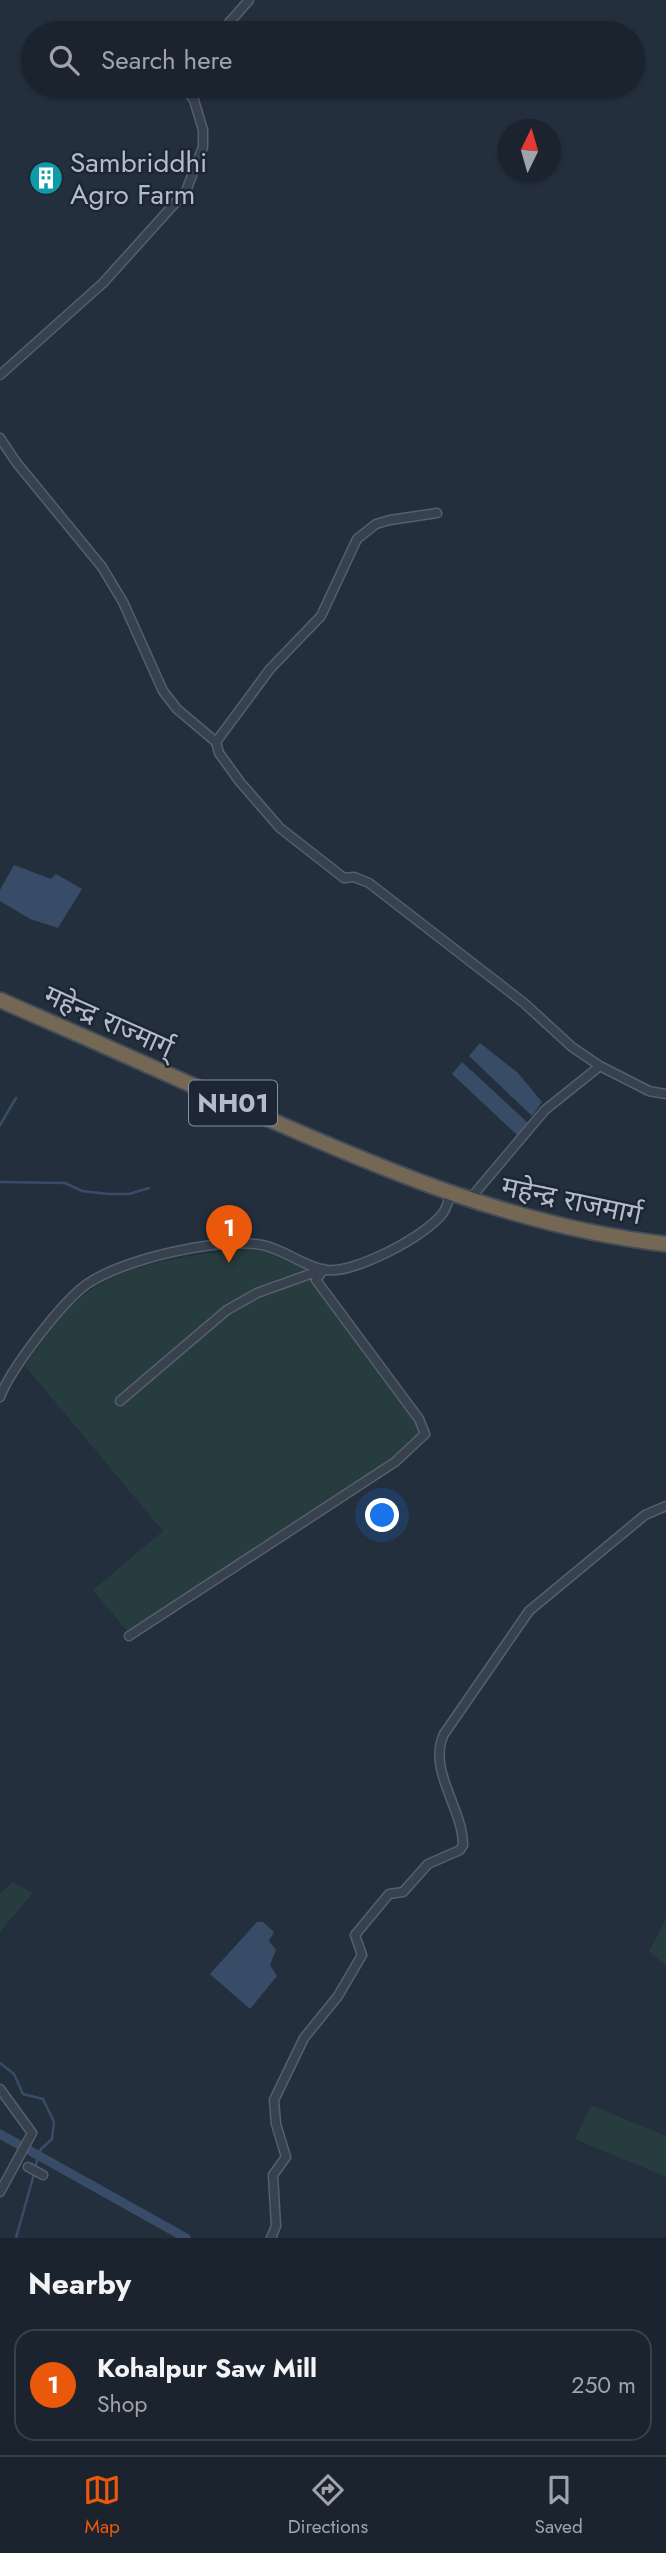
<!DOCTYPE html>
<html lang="en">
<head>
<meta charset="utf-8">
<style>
  body { margin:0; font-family:Jost,"Noto Sans Devanagari",sans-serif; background:#282f3a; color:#f1f3f6 }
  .compass { position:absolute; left:498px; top:119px; width:63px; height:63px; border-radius:50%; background:#1b232e; box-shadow:0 2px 5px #0004; rotate:5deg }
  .you { position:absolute; left:383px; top:1516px; width:24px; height:24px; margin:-18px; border:5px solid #fff; border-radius:50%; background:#1a73e8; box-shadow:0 0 0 10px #1a73e833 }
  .badge { display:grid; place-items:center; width:46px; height:46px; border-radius:50%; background:#ea580c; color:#fff; font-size:23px; font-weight:700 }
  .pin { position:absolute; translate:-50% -58px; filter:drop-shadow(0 2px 4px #0008) }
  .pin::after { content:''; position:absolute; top:37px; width:24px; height:21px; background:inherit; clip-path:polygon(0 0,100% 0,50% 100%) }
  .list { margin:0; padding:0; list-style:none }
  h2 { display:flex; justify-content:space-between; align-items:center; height:91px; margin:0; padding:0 28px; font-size:30px }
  h2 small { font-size:23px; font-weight:400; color:#a0a4aa }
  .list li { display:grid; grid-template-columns:46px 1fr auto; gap:21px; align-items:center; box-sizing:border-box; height:112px; margin:0 14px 14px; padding:0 14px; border:2px solid #39404a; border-radius:21px }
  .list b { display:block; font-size:26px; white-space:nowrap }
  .list p { margin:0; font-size:23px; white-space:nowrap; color:#a0a4aa }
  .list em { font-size:23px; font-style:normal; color:#a0a4aa }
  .icon { flex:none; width:38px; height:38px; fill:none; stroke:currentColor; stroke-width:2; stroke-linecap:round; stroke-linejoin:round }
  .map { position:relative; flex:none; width:666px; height:2238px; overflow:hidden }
  .search { position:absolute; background:#1b232e; box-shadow:0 2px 5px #0004; left:21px; right:21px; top:21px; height:77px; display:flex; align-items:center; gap:18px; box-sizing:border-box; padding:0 24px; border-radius:38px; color:#a0a4aa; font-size:26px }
  .sheet { height:217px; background:#1b232e }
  nav { display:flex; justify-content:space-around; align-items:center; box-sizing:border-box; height:98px; border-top:2px solid #39404a; background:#1b232e; font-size:19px; color:#a0a4aa }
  nav a { display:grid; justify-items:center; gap:4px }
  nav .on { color:#ea580c }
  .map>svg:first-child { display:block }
</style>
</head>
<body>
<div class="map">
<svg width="666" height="2238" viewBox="0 0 666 2238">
  <rect width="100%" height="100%" fill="#242f3e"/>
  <path fill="#263c3f" d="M247 1249 267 1252 305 1268 416 1417 421 1430 408 1446 376 1471 128 1632 93 1590 163 1531 25 1366C43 1340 65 1306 92 1289 136 1261 196 1254 247 1249Z
    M12 1882 33 1893 0 1932V1894Z
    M666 1919V1966L649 1951Z
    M591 2105 666 2136V2177L575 2139Z"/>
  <path fill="#394c67" d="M14 865 51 879 56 874 82 889 58 928 30 919 0 901V890Z
    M480 1043 518 1073 542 1102 532 1116 469 1056Z
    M462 1062 528 1123 517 1135 452 1074Z
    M257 1922H263L274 1932 269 1941 276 1950 270 1965 277 1976 250 2009 210 1974Z"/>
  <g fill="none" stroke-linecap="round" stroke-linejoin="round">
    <path stroke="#394c67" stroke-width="2.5" d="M0 1125 16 1098
      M0 1182 65 1183 82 1191 109 1194H129L149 1188
      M0 2063 14 2074 23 2094 43 2099 54 2122 52 2139 41 2149 35 2167
      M16 2238 34 2174"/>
    <path stroke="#394c67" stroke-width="9" d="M0 2134 186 2238"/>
    <g stroke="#565f6c" stroke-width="11">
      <path id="street" d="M220 33 249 0
        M0 375 103 283 186 191 203 147V130L194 100 183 86
        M0 438 16 462 102 567 123 602 163 691 177 709 216 742 219 753 240 782 280 828 344 878 354 877 369 883 524 1003 572 1047 600 1066
        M216 742 270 669 321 616 357 539 376 524 390 520 437 513
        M469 1200 545 1110 600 1066 649 1091 666 1094
        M0 1397C11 1368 62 1302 87 1284 124 1259 218 1237 262 1245 284 1249 304 1267 326 1270 354 1274 426 1236 443 1213 447 1207 449 1199 451 1193
        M120 1401 227 1310 257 1293 324 1269
        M129 1636 395 1462 425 1434 419 1419 316 1280 324 1269
        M0 2089 32 2133 0 2192
        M28 2167 43 2175
        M271 2238 276 2226 273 2175 286 2157 276 2124 274 2100 304 2038 338 1996 362 1955 355 1935 389 1894 403 1892 428 1864 460 1850 463 1845C463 1808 427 1770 444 1734L529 1611 645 1515 666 1506"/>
    </g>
    <g stroke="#434c59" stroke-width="18">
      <path id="highway" d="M0 1000C83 1036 165 1073 248 1110 383 1170 517 1227 666 1244"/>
    </g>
    <use href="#street" stroke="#38414e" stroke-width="8"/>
    <use href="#highway" stroke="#746855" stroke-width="14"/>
  </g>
  <defs>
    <g id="building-disc" transform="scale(1.75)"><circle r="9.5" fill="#0f9aa8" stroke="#1d2633"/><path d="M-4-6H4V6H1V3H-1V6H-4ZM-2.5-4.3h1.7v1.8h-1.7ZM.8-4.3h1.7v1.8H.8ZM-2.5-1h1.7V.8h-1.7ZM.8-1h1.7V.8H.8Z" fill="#fff"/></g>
  </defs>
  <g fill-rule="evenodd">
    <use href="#building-disc" x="46" y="178"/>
  </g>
  <g text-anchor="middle" stroke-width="5" stroke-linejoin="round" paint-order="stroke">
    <rect fill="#1d2633" stroke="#878f9c" stroke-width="2" x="189" y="1080.5" width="88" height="45" rx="5"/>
    <g font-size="26" font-weight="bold" fill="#b4bcc9">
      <text x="233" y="1112">NH01</text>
    </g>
    <g font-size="28" fill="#b4bcc9" stroke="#1d2633" text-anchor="start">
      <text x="70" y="172">Sambriddhi<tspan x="70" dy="32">Agro Farm</tspan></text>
    </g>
    <g font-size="28" fill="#b4bcc9" stroke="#1d2633">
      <text transform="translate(109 1021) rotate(24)" y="10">महेन्द्र राज्मार्ग्</text>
      <text transform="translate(572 1200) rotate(12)" y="10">महेन्द्र राजमार्ग</text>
    </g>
  </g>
</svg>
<svg class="compass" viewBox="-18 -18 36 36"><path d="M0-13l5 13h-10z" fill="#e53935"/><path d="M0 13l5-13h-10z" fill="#a0a4aa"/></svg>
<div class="you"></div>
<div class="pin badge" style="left:229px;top:1263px">1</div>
<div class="search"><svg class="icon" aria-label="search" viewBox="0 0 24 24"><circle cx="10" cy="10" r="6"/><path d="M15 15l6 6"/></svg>Search here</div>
</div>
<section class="sheet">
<h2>Nearby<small></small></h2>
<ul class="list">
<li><span class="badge">1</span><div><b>Kohalpur Saw Mill</b><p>Shop</p></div><em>250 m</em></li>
</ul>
</section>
<nav>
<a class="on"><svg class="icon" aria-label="map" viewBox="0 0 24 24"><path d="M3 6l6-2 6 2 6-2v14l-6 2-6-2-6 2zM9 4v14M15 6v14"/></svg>Map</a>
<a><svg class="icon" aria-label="directions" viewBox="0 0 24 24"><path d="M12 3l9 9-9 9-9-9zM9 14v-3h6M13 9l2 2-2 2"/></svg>Directions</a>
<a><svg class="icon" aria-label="saved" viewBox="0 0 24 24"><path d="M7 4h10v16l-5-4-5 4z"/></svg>Saved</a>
</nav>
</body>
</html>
